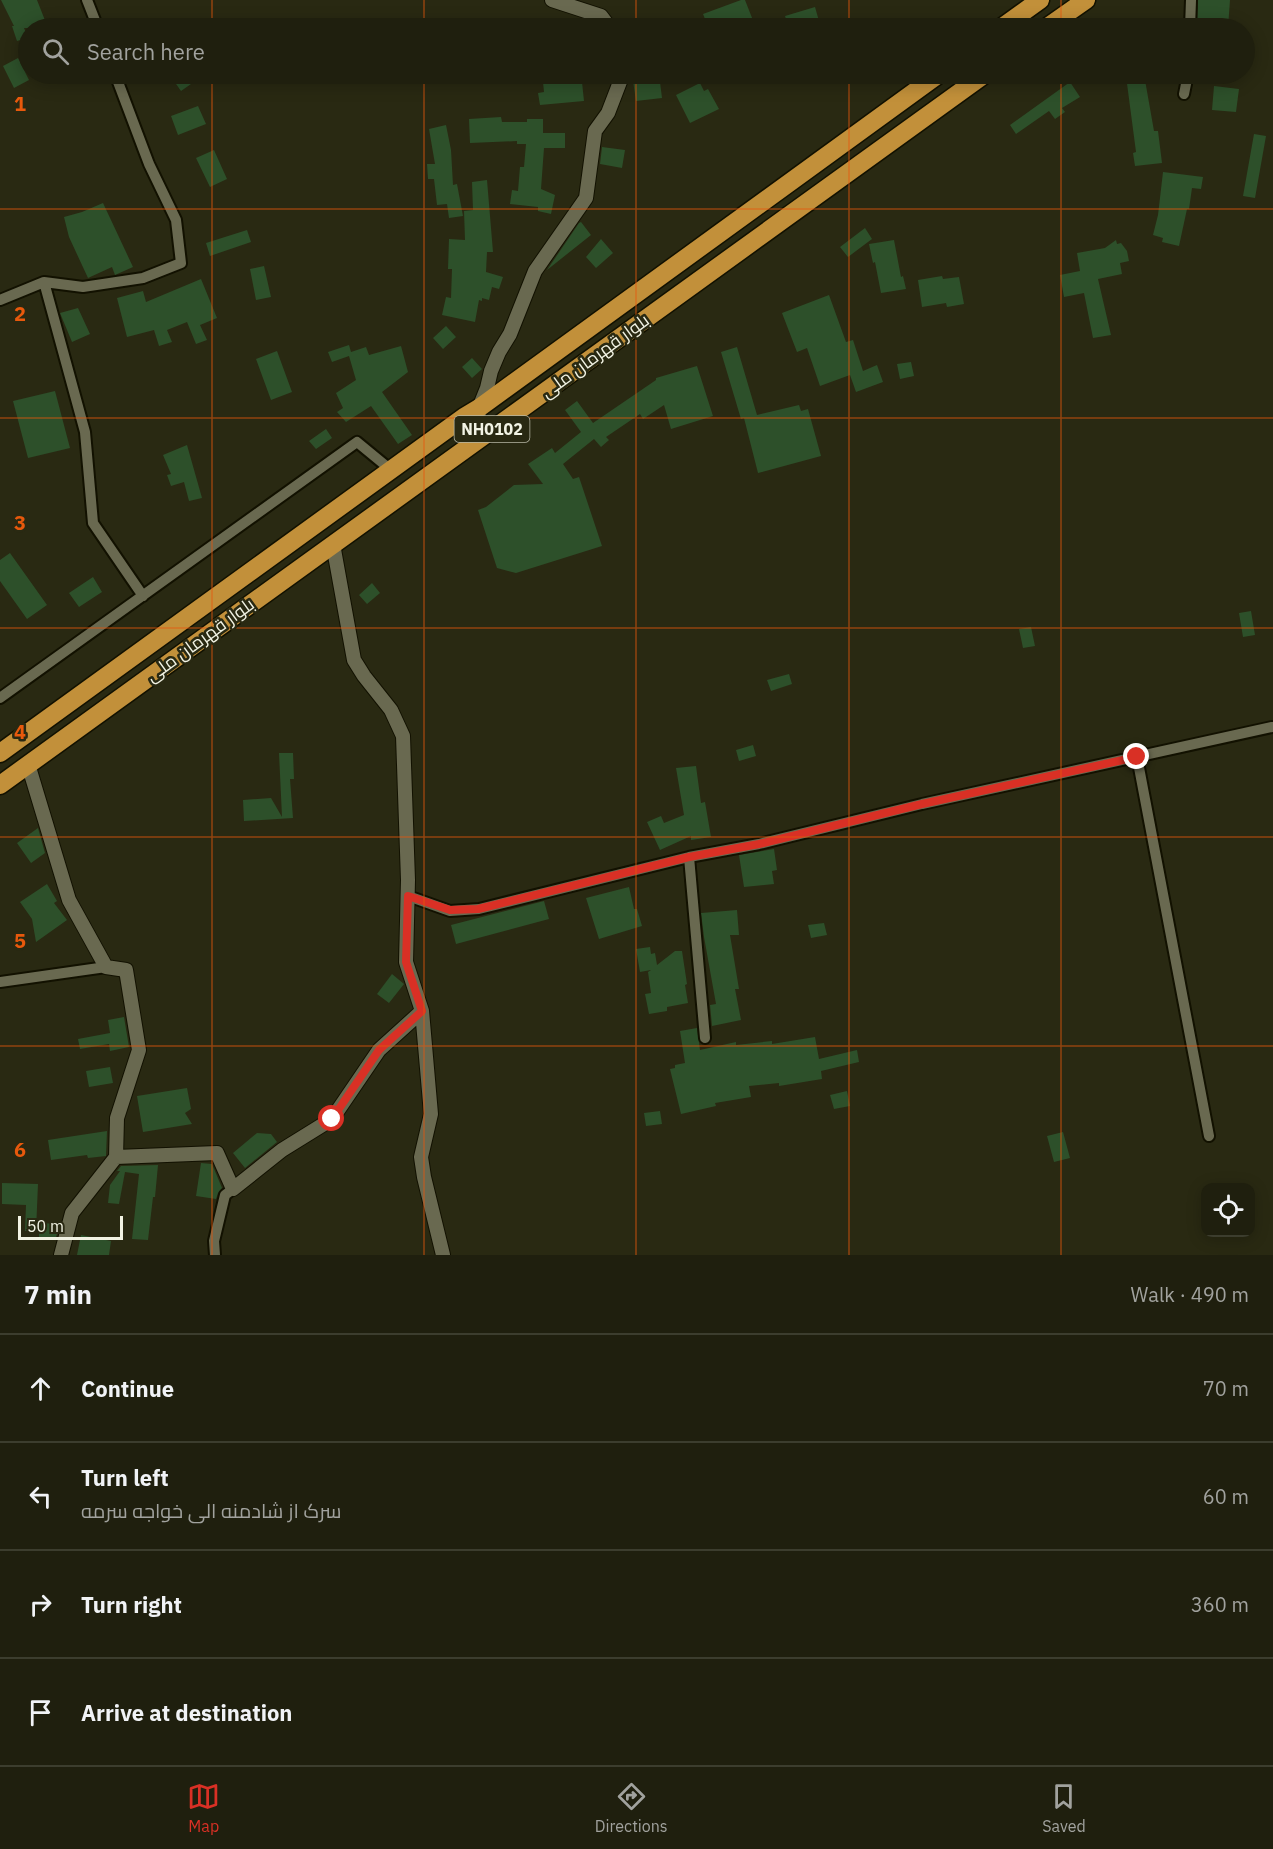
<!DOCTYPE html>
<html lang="en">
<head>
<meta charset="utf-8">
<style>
  body { margin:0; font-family:"IBM Plex Sans",Cairo,sans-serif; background:#2c2c1c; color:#f1f3f6 }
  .controls { position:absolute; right:18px; bottom:18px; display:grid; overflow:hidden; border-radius:12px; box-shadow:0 3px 15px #0003 }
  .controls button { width:54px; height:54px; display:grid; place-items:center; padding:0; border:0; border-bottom:2px solid #3c3d2e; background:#1f1f0e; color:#f1f3f6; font:30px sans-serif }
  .scale { position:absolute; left:18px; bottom:15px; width:105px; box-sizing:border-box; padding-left:6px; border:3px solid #f2f3e4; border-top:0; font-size:16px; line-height:21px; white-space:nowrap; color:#f2f3e4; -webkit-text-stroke:4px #292912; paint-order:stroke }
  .stop { position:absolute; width:18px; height:18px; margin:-14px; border:4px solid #d93025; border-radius:50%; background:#fff }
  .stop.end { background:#d93025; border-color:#fff; box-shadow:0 2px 6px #0008 }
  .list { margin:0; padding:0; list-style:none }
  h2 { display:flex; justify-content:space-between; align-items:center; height:78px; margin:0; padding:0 24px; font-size:26px }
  h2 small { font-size:20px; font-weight:400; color:#a1a29e }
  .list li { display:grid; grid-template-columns:39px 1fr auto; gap:18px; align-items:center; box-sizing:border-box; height:108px; padding:0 24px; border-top:2px solid #3c3d2e }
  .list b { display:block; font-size:22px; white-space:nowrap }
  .list p { margin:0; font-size:20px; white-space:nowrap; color:#a1a29e }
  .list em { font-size:20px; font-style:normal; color:#a1a29e }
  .icon { flex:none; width:33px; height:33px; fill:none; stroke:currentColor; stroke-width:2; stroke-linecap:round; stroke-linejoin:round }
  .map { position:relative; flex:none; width:1273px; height:1255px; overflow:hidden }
  .search { position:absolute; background:#1f1f0e; box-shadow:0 3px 15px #0003; left:18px; right:18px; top:18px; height:66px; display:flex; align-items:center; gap:15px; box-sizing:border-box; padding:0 21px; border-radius:33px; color:#a1a29e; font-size:22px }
  .sheet { height:510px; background:#1f1f0e }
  nav { display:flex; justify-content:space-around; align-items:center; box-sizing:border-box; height:84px; border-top:2px solid #3c3d2e; background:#1f1f0e; font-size:16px; color:#a1a29e }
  nav a { display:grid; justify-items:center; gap:3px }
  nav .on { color:#d93025 }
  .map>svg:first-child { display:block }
</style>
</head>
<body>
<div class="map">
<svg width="1273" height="1255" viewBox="0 0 1273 1255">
  <rect width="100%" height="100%" fill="#292912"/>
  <path fill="#2d502a" d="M1 0H37L48 28H24L28 38 17 41 12 26H14Z
    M741 0H745L756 28H682V26L705 19 703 14Z
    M1198 0H1230L1228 28H1197Z
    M815 7 821 28H789L785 16Z
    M18 58 29 80 14 88 3 66Z
    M169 74H184L191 84 181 91Z
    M632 74H659L662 98 636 101Z
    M1137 75 1138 81 1145 80 1154 131H1158L1162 163 1135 166 1133 153 1136 152 1126 76Z
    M574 79V82H582L584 101 540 105 538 93 544 92 543 82Z
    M1070 82 1080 97 1062 108 1065 112 1055 119 1049 111 1016 134 1010 125Z
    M700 83 704 91 708 89 719 109 690 123 676 95Z
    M1214 86 1239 89 1236 112 1212 110Z
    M198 106 206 124 178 135 171 116Z
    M501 117 502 122H527V119H543V133H565V148H544L541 189 555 195 551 214 538 211V207L510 204 512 190 518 191 520 167H524L526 144H517V141L470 143 469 119Z
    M446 125 451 150 453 185 457 184 463 216 449 218 447 204 437 205 434 179H428L427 164H435L429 129Z
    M1254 134 1266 136 1255 198 1243 196Z
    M602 147 625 150 622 168 600 164Z
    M214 150 227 179 210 187 196 158Z
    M1163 172 1203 177 1201 189 1192 188 1189 209H1187L1179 246 1162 242 1163 238 1153 235 1158 215Z
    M487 180 493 252H487L486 272 503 277 499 289 492 287 489 300 482 298V301L479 300 475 322 442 315 446 297 451 298 452 269H448L449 239 465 240 464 211 473 210 472 182Z
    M103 203 133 267 115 275 112 267 88 278 69 237 64 217 82 212Z
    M581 222 591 235 547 270 579 223Z
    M865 228 872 239 848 257 840 247Z
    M247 230 251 242 210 256 206 243Z
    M601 239 613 253 596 268 586 257Z
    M894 240 901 277 903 276 906 289 881 293 875 262 873 263 869 244Z
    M1116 240 1117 244 1121 243 1127 251 1129 261 1120 263 1122 274 1098 279 1111 335 1093 338 1084 293 1064 297 1060 275 1080 271 1077 253 1105 248Z
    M264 266 271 297 256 300 250 269Z
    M942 276 943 279 959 277 964 304 947 307 946 303 922 307 918 280Z
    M201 279 217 318 200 325 207 340 196 344 187 322 167 330 172 342 159 346 154 330 127 337 117 298 143 291 146 302Z
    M829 295 846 342 853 340 863 371 877 365 883 382 856 392 850 375 820 386 807 348 797 352 782 313Z
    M78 308 90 334 72 342 60 313Z
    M446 326 456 337 443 349 433 338Z
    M349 345 351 352 366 347 369 355 401 346 408 372 382 392 412 435 398 444 371 406 346 422 337 412 343 408 336 393 356 380 349 356 332 362 328 352Z
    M737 347 757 415 799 405 801 411 808 409 821 456 758 473 744 418 741 419 721 352Z
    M277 351 292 392 271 400 256 359Z
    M472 358 482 369 472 378 462 367Z
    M911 362 914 376 900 379 897 364Z
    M697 366 713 416 671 429 664 405 643 419 640 414 606 437 609 440 601 447 594 439 563 464 573 479 579 477 602 546 516 573 497 568 478 510 486 507 514 485 543 484 528 464 552 448 555 453 581 432 565 410 577 401 593 423 656 380V378Z
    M55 391 70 448 28 458 13 401Z
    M326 429 332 438 316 449 309 441Z
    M187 445 202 498 189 501 184 482 171 486 167 475 171 474 163 455Z
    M10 553 47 605 27 619 0 581V560Z
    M93 577 102 592 79 607 69 593Z
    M372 583 380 593 367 604 359 595Z
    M1251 611 1255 635 1243 637 1239 613Z
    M1031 627 1035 646 1023 648 1019 629Z
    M789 674 792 684 771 691 767 680Z
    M753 745 756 756 739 761 736 750Z
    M279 753H293L294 779H290L293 818 244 821 243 800 271 798 282 817Z
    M696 766 701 803 705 802 711 837 691 840V836L660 850 647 822 661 816 664 823 684 815 676 768Z
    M38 828 45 853 31 863 17 843Z
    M774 849 777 870 772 871 774 884 744 887 739 855Z
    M47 884 57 901 54 903 67 920 36 942 32 919 20 902Z
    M629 887 634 909H637L642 926 599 939 586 898Z
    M544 901 549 919 456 944 451 925Z
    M737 910 739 935H730L739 989H735L741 1020 712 1026 710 1005 716 1004 704 937 701 913Z
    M824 923 827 935 811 938 808 925Z
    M650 947 651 954 655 953 657 965 675 951H682L687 984 685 985 688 1003 667 1007V1011L649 1014 645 994 651 993 648 972 651 970 640 972 636 949Z
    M392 974 404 984 389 1003 377 994Z
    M124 1017 129 1047 110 1051 109 1044 80 1049 78 1039 110 1033 108 1020Z
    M697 1028 700 1050 736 1042V1045L772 1041V1044L815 1037 819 1059 857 1050 859 1062 821 1071 822 1079 779 1086V1083L749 1086 751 1097 715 1103 716 1106 681 1114 670 1069 675 1068V1065L685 1063 680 1031Z
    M110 1067 113 1083 89 1087 86 1071Z
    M187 1088 191 1109 185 1113 192 1124 143 1132 137 1096Z
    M847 1091 850 1106 834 1109 830 1095Z
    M660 1111 662 1124 646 1126 644 1113Z
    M107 1131 106 1156 88 1158 87 1155 51 1160 48 1140Z
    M1063 1132 1070 1158 1054 1162 1047 1136Z
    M257 1133 271 1134 277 1142 245 1168 233 1153Z
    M201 1163 212 1164 222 1188 218 1193 216 1199 196 1196Z
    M158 1165 155 1197H153L148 1240 132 1239 139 1174 125 1172 119 1204 108 1203 110 1185 120 1171H117L121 1166Z
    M2 1183 38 1184 36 1231H25L26 1205 2 1204Z
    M39 1223 60 1224 56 1237H39Z
    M81 1235 111 1241 109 1255H77Z"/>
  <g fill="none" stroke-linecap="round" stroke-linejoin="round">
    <g stroke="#121100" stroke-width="14">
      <path id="minor" d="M87 0 98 28
        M1190 28 1191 0
        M1184 94 1188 74
        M44 282 85 432 93 523 143 596
        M0 300 44 282 83 287 143 278 181 263 176 220 149 164 115 74
        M0 698 357 442 391 470
        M1137 757 1209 1136
        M689 857 705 1038
        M408 896 450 911 479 909 689 857 759 844 922 804 1272 727
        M0 982 106 967
        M215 1255 214 1241 225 1195 233 1189"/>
    </g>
    <g stroke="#121100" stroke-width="16">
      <path id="tertiary" d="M552 0 601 16 610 28
        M477 440 479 408 487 388 491 371 499 352 510 334 535 271 586 198 595 131 608 113 623 74
        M333 544 354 660 364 676 391 710 403 736 408 880 406 962 422 1011 431 1114 421 1157 424 1177 443 1255
        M28 764 69 900 106 967 126 970 139 1050 117 1118 116 1157 72 1213 61 1255
        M116 1157 217 1153 233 1189 282 1150 332 1119 379 1050 422 1011"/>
    </g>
    <g stroke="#121100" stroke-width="21">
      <path id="trunk" d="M1001 28 1040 0
        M1046 28 1086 0
        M0 753 464 417 479 408 939 74
        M0 785 985 74"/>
    </g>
    <use href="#minor" stroke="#696950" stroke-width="10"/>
    <use href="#tertiary" stroke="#696950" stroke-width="14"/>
    <use href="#trunk" stroke="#c2903a" stroke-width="18"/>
  </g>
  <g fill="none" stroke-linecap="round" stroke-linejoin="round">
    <path stroke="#d93025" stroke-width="8" d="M332 1119 379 1050 422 1011 406 962 408 896 450 910 478 909 689 857 759 844 922 804 1137 757"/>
  </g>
  <path fill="none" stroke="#e8590c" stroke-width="1.5" stroke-opacity="0.55" d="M212 0V28M424 0V28M636 0V28M849 0V28M1061 0V28M212 74V1255M424 74V1255M636 74V1255M849 74V1255M1061 74V1255M0 209H1273M0 418H1273M0 628H1273M0 837H1273M0 1046H1273"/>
  <g text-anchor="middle" stroke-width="5" stroke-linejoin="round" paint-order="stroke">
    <rect fill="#292912" stroke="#b6b6a5" stroke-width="1.5" x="454.5" y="416" width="75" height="26" rx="4.5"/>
    <g font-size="16" font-weight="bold" fill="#f2f3e4">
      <text x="492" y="435">NH0102</text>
    </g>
    <g font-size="18" fill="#f2f3e4" stroke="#292912">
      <text transform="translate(595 356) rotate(-36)" y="6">بلوار قهرمان ملی</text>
      <text transform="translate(200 640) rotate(-36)" y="6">بلوار قهرمان ملی</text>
    </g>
  </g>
  <g font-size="20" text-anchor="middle" font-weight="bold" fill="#e8590c" stroke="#292912" stroke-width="5" stroke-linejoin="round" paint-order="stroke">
    <text x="20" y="111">1</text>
    <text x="20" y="321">2</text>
    <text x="20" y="530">3</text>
    <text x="20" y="739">4</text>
    <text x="20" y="948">5</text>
    <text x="20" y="1157">6</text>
  </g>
</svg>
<div class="controls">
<button><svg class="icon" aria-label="locate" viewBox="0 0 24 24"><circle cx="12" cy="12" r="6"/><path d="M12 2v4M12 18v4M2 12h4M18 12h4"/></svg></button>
</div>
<div class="scale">50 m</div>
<div class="stop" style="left:332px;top:1119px"></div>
<div class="stop end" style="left:1137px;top:757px"></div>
<div class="search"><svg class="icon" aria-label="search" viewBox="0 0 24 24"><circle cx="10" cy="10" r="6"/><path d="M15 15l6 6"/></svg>Search here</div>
</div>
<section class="sheet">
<h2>7 min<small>Walk · 490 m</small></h2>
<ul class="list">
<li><svg class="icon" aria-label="ahead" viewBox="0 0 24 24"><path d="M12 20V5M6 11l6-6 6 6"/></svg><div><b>Continue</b></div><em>70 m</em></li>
<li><svg class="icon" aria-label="left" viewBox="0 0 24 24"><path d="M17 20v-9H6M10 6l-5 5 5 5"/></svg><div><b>Turn left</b><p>سرک از شادمنه الی خواجه سرمه</p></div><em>60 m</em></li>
<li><svg class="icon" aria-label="right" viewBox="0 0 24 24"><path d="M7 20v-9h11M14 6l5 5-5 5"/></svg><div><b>Turn right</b></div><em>360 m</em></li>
<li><svg class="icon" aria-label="arrive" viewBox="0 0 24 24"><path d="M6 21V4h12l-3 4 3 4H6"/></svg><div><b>Arrive at destination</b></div></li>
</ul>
</section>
<nav>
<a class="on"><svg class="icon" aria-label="map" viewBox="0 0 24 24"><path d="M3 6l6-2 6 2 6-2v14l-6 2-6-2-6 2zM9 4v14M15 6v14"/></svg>Map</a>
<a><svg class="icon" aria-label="directions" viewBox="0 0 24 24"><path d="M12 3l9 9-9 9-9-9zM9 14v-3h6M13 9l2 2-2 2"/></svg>Directions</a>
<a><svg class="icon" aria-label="saved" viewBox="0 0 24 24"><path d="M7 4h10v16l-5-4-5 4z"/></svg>Saved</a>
</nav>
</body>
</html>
